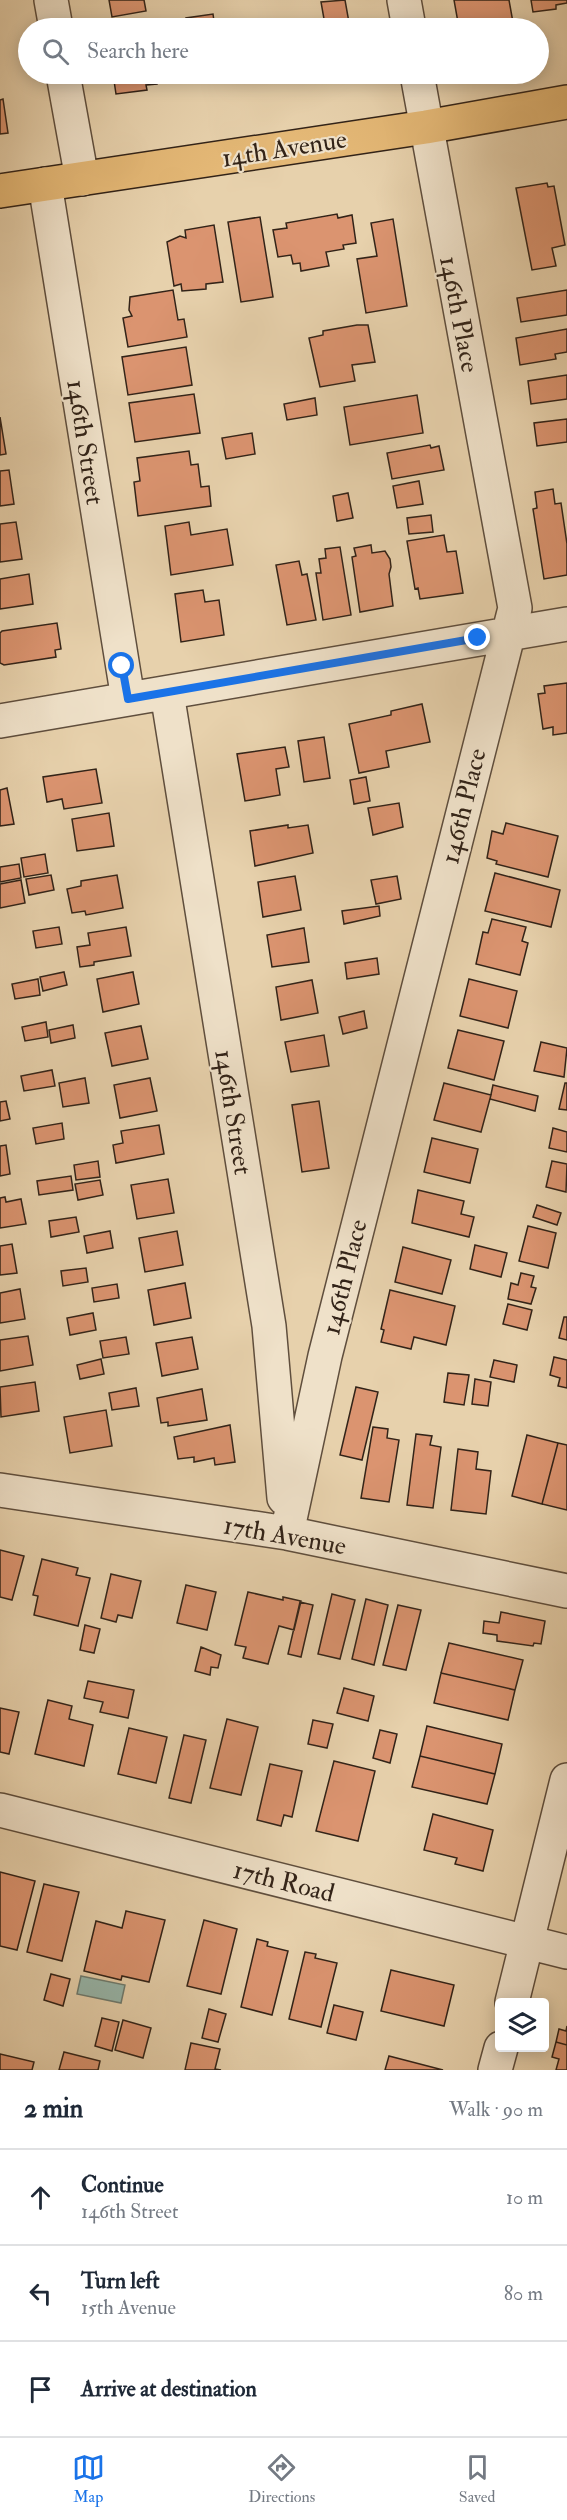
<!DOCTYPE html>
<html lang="en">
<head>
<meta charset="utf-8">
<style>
  body { margin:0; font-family:"IM FELL Double Pica",serif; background:#f6f6f7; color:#1f2937 }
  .controls { position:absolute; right:18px; bottom:18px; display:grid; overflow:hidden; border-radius:6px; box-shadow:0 3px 15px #0003 }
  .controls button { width:54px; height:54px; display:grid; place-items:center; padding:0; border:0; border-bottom:2px solid #e0e1e3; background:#fff; color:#1f2937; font:30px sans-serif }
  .stop { position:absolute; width:18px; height:18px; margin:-14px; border:4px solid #1a73e8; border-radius:50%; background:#fff }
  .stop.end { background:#1a73e8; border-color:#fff; box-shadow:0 2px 6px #0008 }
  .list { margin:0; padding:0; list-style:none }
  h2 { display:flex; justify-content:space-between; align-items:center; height:78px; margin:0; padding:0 24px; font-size:26px }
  h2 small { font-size:20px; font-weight:400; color:#747a83 }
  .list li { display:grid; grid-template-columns:39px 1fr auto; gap:18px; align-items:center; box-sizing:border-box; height:96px; padding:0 24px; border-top:2px solid #e0e1e3 }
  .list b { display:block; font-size:22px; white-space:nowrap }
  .list p { margin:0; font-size:20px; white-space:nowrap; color:#747a83 }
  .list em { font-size:20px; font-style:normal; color:#747a83 }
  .icon { flex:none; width:33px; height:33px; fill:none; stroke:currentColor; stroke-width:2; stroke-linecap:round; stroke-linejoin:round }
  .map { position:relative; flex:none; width:567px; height:2070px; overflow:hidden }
  .search { position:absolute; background:#fff; box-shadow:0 3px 15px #0003; left:18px; right:18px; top:18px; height:66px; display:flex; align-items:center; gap:15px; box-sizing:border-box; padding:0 21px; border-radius:33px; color:#747a83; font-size:22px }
  .sheet { height:366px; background:#fff }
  nav { display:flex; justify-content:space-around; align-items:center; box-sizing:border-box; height:84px; border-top:2px solid #e0e1e3; background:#fff; font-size:16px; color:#747a83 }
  nav a { display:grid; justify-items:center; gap:3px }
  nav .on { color:#1a73e8 }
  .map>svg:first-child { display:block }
</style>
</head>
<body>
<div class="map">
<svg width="567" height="2070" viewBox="0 0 567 2070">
  <rect width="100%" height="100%" fill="#e7d1ac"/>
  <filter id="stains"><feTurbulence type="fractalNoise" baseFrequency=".00333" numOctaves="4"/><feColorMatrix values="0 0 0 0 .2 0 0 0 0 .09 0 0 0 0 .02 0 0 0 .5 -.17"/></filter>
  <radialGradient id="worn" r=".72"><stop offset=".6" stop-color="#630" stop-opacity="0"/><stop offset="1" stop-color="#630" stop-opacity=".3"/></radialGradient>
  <path fill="#97b7ab" stroke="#6f7c70" stroke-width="1.5" d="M81 1976 125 1985 121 2003 77 1994Z"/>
  <path fill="#db9470" stroke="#322318" stroke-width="1.5" d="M109 0H144L146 11 112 17Z
    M345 0 350 28H308L307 22 324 19 321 2Z
    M454 0H509L514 28H459Z
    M531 0H567V3L556 5V9L533 12Z
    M213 14 215 28H188L186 18Z
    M283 24 284 28H255Z
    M113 74H156L157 84 146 85 147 90 116 94Z
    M180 74H223L224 80 205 82 204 77 182 81Z
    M3 99 8 133 0 134V100Z
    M547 183 548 187 554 186 565 245 552 248 556 266 532 270 516 188Z
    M337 214 338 218 352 215 356 243 343 245 344 249 326 252 329 266 301 271 300 263 293 264 291 255 278 257 273 230 287 228 286 223Z
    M260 217 273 297 241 302 228 222Z
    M393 219 407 306 366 313 357 259 377 256 371 223Z
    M214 225 223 282 206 284V289L182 291 181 284 174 286 167 242 180 236 186 238 185 230Z
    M173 290 178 320 184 319 187 337 128 347 123 318 132 316 129 310 130 297Z
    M567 290V315L521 322 517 298Z
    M357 325H368L375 362 352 365 355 381 320 387 309 338 323 335V331Z
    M567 329V352L555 354 556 359 520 365 516 338Z
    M186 347 192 385 128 395 122 357Z
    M567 375V399L531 404 528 381Z
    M194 394 200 433 135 442 129 403Z
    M417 395 423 433 350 445 344 407Z
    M315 398 317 415 287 420 284 404Z
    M0 417 6 454 0 455Z
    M567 419V442L537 446 534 423Z
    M252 433 255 454 226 459 222 438Z
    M430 445 431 448 439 446 444 470 392 479 387 453Z
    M189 451 191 465 198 464 201 487 209 486 211 506 138 516 134 482 140 481 137 458Z
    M9 470 14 504 0 506V471Z
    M419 481 423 504 397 508 393 486Z
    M553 489 555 504 561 503 567 544V575L544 579 533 509 537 508 535 492Z
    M348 493 353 518 337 521 333 496Z
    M431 515 433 532 409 534 407 518Z
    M16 522 22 559 0 562V524Z
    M189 522 191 535 227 529 233 565 171 575 165 526Z
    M444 535 447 552 456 551 463 593 420 599 418 588 415 589 407 541Z
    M371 545 372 553 385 551 390 559 391 567 389 574 393 606 360 612 352 557 356 556 354 548Z
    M340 547 351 615 323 620 316 573H321L319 559 326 558 325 549Z
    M299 561 302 575 307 574 316 620 287 625 276 565Z
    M29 574 33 604 0 609V579Z
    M203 590 205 602 219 600 224 635 181 642 175 594Z
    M57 623 61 649 55 650 56 657 4 665 0 663V633L2 631Z
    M567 683V733L553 735V727L543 729 538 694 545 693 544 686Z
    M422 704 430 742 386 751 389 767 359 773 349 724 391 715V711Z
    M324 737 330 778 304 782 298 741Z
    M285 747 289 767 276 769 280 795 245 801 237 754Z
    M96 769 102 803 64 809 62 799 47 802 43 777Z
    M366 777 370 801 354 804 350 780Z
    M7 788 14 824 0 826V790Z
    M399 803 403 827 373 835 368 808Z
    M109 813 114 846 77 851 72 819Z
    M506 823 558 836 548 877 496 864 497 861 487 858 492 831 503 834Z
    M288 825V828L308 825 313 853 255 866 250 831Z
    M45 854 48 873 24 877 21 858Z
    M19 864 21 878 0 882V867Z
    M495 873 560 890 551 927 485 911Z
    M51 875 54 890 29 895 26 879Z
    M117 875 123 908 86 915 85 911 72 913 67 889 81 886V881Z
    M295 876 301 910 263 917 258 882Z
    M397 876 401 899 376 904 371 880Z
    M21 880 25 903 0 908V884Z
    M379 906 380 916 344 924 342 911Z
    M492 919 526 927 522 941 528 943 520 975 476 964 483 932 488 933Z
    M59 927 62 944 36 948 33 931Z
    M126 927 131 956 94 962V965L80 967 77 947 90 945 88 933Z
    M304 928 309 962 272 967 267 935Z
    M377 958 379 974 347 979 345 963Z
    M64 972 67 985 43 991 40 977Z
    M133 972 139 1004 103 1012 97 979Z
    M38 979 40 995 15 999 12 984Z
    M469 979 517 991 508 1028 460 1016Z
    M312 980 318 1013 281 1020 276 987Z
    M364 1011 367 1028 343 1034 339 1017Z
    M46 1022 48 1037 25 1041 22 1027Z
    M73 1025 75 1038 51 1043 49 1030Z
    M141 1026 148 1059 112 1066 105 1033Z
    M458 1030 504 1041 494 1080 448 1068Z
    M324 1035 329 1066 291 1072 285 1042Z
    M541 1042 567 1048 564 1077 534 1071Z
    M52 1070 55 1086 24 1091 21 1076Z
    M85 1078 89 1103 63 1107 59 1083Z
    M150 1078 157 1111 120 1118 114 1085Z
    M444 1083 491 1095 481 1132 434 1120Z
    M565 1083H567V1110L559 1109Z
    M493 1085 538 1096 535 1111 490 1099Z
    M6 1101 10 1119 0 1121V1102Z
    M319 1101 329 1168 302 1172 292 1105Z
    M62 1123 64 1139 36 1144 33 1128Z
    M159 1125 164 1154 116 1163 113 1145 123 1143 121 1131Z
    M553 1128 567 1132V1152L549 1148Z
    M432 1138 478 1149 470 1183 424 1172Z
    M6 1145 10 1174 0 1176V1146Z
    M98 1161 100 1177 76 1180 74 1165Z
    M552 1161 567 1164 566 1192 546 1187Z
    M71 1176 73 1190 39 1195 37 1181Z
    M168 1179 174 1213 137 1219 131 1185Z
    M100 1180 103 1195 78 1200 75 1184Z
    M418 1190 464 1201 461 1214 474 1217 469 1237 412 1223Z
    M5 1197 6 1202 21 1199 26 1224 0 1228V1198Z
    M537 1205 561 1213 557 1225 533 1217Z
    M76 1217 79 1232 51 1237 49 1221Z
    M528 1226 556 1233 548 1268 519 1261Z
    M110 1231 113 1248 87 1253 84 1236Z
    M177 1231 183 1265 145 1272 139 1238Z
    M12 1244 17 1273 0 1275V1246Z
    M475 1245 507 1253 501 1277 470 1269Z
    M403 1247 451 1260 442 1294 395 1282Z
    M86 1268 88 1282 63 1286 61 1271Z
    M521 1273 534 1276 531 1287 536 1288 531 1304 508 1299 511 1283 518 1285Z
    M185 1283 191 1318 154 1325 148 1290Z
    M117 1284 119 1298 94 1302 92 1288Z
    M20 1289 25 1319 0 1323V1293Z
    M390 1290 455 1306 446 1345 414 1337 411 1349 381 1342 384 1330 381 1329Z
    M508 1304 532 1310 527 1330 503 1324Z
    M93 1313 96 1330 70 1335 67 1318Z
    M564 1317H567V1340L559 1338Z
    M28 1336 33 1365 0 1371V1340Z
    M126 1337 129 1354 103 1358 100 1341Z
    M192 1337 198 1369 162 1376 156 1343Z
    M554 1357 567 1360V1388L558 1386 560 1378 550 1375Z
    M101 1359 104 1374 80 1379 77 1365Z
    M494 1360 517 1365 514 1382 490 1377Z
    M448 1373 469 1375 464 1405 444 1402Z
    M475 1379 491 1382 488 1406 472 1404Z
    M35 1382 39 1411 1 1417 0 1387Z
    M356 1387 378 1392 362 1460 340 1455Z
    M136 1388 139 1406 112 1410 109 1393Z
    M202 1389 207 1420 168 1426V1422L161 1423 157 1398Z
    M106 1410 112 1446 70 1453 64 1417Z
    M230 1425 235 1462 215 1465 214 1458 194 1462V1457L178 1459 174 1437Z
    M373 1427 388 1429 387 1438 399 1440 389 1502 361 1498Z
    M416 1434 432 1436 430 1445 441 1447 433 1508 407 1505Z
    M527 1435 558 1443 542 1504 512 1496Z
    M558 1443 567 1445V1510L542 1504Z
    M458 1449 478 1452 476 1469 491 1471 486 1514 451 1510Z
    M0 1550 24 1556 12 1600 0 1597Z
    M42 1559 78 1568 76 1575 90 1578 78 1626 34 1615 38 1596 33 1595Z
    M111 1574 141 1581 132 1618 118 1615 116 1622 101 1618Z
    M186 1585 216 1592 207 1630 177 1623Z
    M248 1592 283 1600V1597L301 1601 294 1630 279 1626 268 1664 243 1658 246 1647 235 1645Z
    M332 1594 355 1600 340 1659 318 1654Z
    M366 1599 388 1605 374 1665 352 1659Z
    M300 1602 313 1605 301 1657 288 1654Z
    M398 1605 421 1610 406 1670 383 1665Z
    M501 1612 545 1621 541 1644 534 1643 533 1646 497 1641V1635L483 1633 484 1621 499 1623Z
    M85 1625 100 1629 94 1653 80 1650Z
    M449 1643 523 1660 515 1690 441 1673Z
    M201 1647 221 1655 218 1668 211 1667 210 1675 195 1671Z
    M441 1673 515 1690 508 1720 434 1703Z
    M88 1681 134 1690 128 1718 100 1712 103 1702 84 1698Z
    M344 1688 374 1696 368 1721 337 1713Z
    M48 1700 72 1706 69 1719 93 1725 84 1766 35 1754Z
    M0 1708 19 1712 9 1754 0 1752Z
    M227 1719 258 1727 241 1795 210 1788Z
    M313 1720 333 1724 327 1748 308 1744Z
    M427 1726 502 1744 495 1774 420 1756Z
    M129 1728 167 1737 156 1783 118 1774Z
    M380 1730 397 1734 390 1763 373 1758Z
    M184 1735 206 1740 191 1803 169 1798Z
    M420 1756 495 1774 487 1804 412 1787Z
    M334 1761 375 1771 358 1841 316 1831Z
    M270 1764 302 1771 292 1817 284 1815 281 1826 257 1820Z
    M433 1814 493 1830 483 1871 455 1864 457 1858 424 1850Z
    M0 1872 35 1881 17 1950 0 1946Z
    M44 1884 79 1892 62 1961 27 1952Z
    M126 1911 165 1920 149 1982 122 1976 121 1980 84 1971 96 1921 122 1928Z
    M204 1920 237 1929 221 1994 187 1986Z
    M257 1939 268 1942 267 1946 288 1951 272 2015 241 2007Z
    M305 1952 316 1954 315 1958 337 1963 321 2027 289 2019Z
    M391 1970 454 1985 444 2026 381 2011Z
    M51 1974 70 1979 63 2006 44 2000Z
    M334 2005 363 2012 356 2040 327 2033Z
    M209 2009 226 2014 218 2042 202 2038Z
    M102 2018 119 2022 112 2051 95 2046Z
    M123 2020 151 2028 143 2058 115 2050Z
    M567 2026V2045L556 2042 559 2029 566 2031Z
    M556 2042 567 2045V2070H556L559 2059 552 2057Z
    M191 2043 220 2049 215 2069 221 2070H185Z
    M64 2052 100 2061 98 2070H59Z
    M0 2054 34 2062 32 2070H0Z
    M389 2056 443 2070H385Z"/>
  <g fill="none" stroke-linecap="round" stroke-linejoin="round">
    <g stroke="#5f4e3d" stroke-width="36">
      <path id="minor" d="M51 0 56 28
        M404 0 409 28
        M63 74 82 179
        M45 184 128 699
        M167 693 269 1326 284 1498
        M0 721 567 624
        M0 1490 287 1533 567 1591
        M287 1533 325 1356 515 608 417 74
        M0 1810 567 1952
        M512 2002 567 1780
        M495 2070 501 2048"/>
    </g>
    <g stroke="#322318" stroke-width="36">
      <path id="major" d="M0 191 426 127 567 102"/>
    </g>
    <use href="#minor" stroke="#efe1c9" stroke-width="33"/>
    <use href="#major" stroke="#e4b876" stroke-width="33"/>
  </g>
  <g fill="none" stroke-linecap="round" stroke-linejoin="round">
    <path stroke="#1a73e8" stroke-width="8" d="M122 666 128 699 478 638"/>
  </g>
  <g text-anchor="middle" stroke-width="4.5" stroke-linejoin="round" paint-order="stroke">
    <g font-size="26" fill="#322318" stroke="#efe1c9">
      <text transform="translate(284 148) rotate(-9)" y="9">14th Avenue</text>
      <text transform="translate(460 314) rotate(79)" y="9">146th Place</text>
      <text transform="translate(86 442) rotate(81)" y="9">146th Street</text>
      <text transform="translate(463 806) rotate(-76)" y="9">146th Place</text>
      <text transform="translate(234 1112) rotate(81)" y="9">146th Street</text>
      <text transform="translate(344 1277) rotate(-76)" y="9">146th Place</text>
      <text transform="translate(285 1535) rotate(10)" y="9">17th Avenue</text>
      <text transform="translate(284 1881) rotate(14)" y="9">17th Road</text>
    </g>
  </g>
  <rect width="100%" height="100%" filter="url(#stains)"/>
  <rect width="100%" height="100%" fill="url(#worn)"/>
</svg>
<div class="controls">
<button><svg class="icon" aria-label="layers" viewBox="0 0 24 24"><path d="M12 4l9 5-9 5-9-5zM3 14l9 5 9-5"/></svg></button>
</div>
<div class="stop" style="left:122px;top:666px"></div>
<div class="stop end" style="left:478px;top:638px"></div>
<div class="search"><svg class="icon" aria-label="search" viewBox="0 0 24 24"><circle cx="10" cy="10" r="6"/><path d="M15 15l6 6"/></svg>Search here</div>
</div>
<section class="sheet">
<h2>2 min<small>Walk · 90 m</small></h2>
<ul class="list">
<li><svg class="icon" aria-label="ahead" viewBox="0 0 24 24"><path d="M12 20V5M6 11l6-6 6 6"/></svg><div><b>Continue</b><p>146th Street</p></div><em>10 m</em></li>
<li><svg class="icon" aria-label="left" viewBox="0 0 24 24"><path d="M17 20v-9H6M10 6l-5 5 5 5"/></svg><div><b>Turn left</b><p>15th Avenue</p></div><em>80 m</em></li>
<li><svg class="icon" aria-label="arrive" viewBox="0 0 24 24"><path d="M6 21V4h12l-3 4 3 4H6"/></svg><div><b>Arrive at destination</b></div></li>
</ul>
</section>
<nav>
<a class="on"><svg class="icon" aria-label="map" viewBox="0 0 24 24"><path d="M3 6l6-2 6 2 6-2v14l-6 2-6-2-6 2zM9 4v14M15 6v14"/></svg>Map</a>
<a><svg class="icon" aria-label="directions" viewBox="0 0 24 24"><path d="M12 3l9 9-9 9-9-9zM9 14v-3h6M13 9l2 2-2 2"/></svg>Directions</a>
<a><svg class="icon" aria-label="saved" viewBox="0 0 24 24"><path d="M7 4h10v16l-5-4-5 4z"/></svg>Saved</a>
</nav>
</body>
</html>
